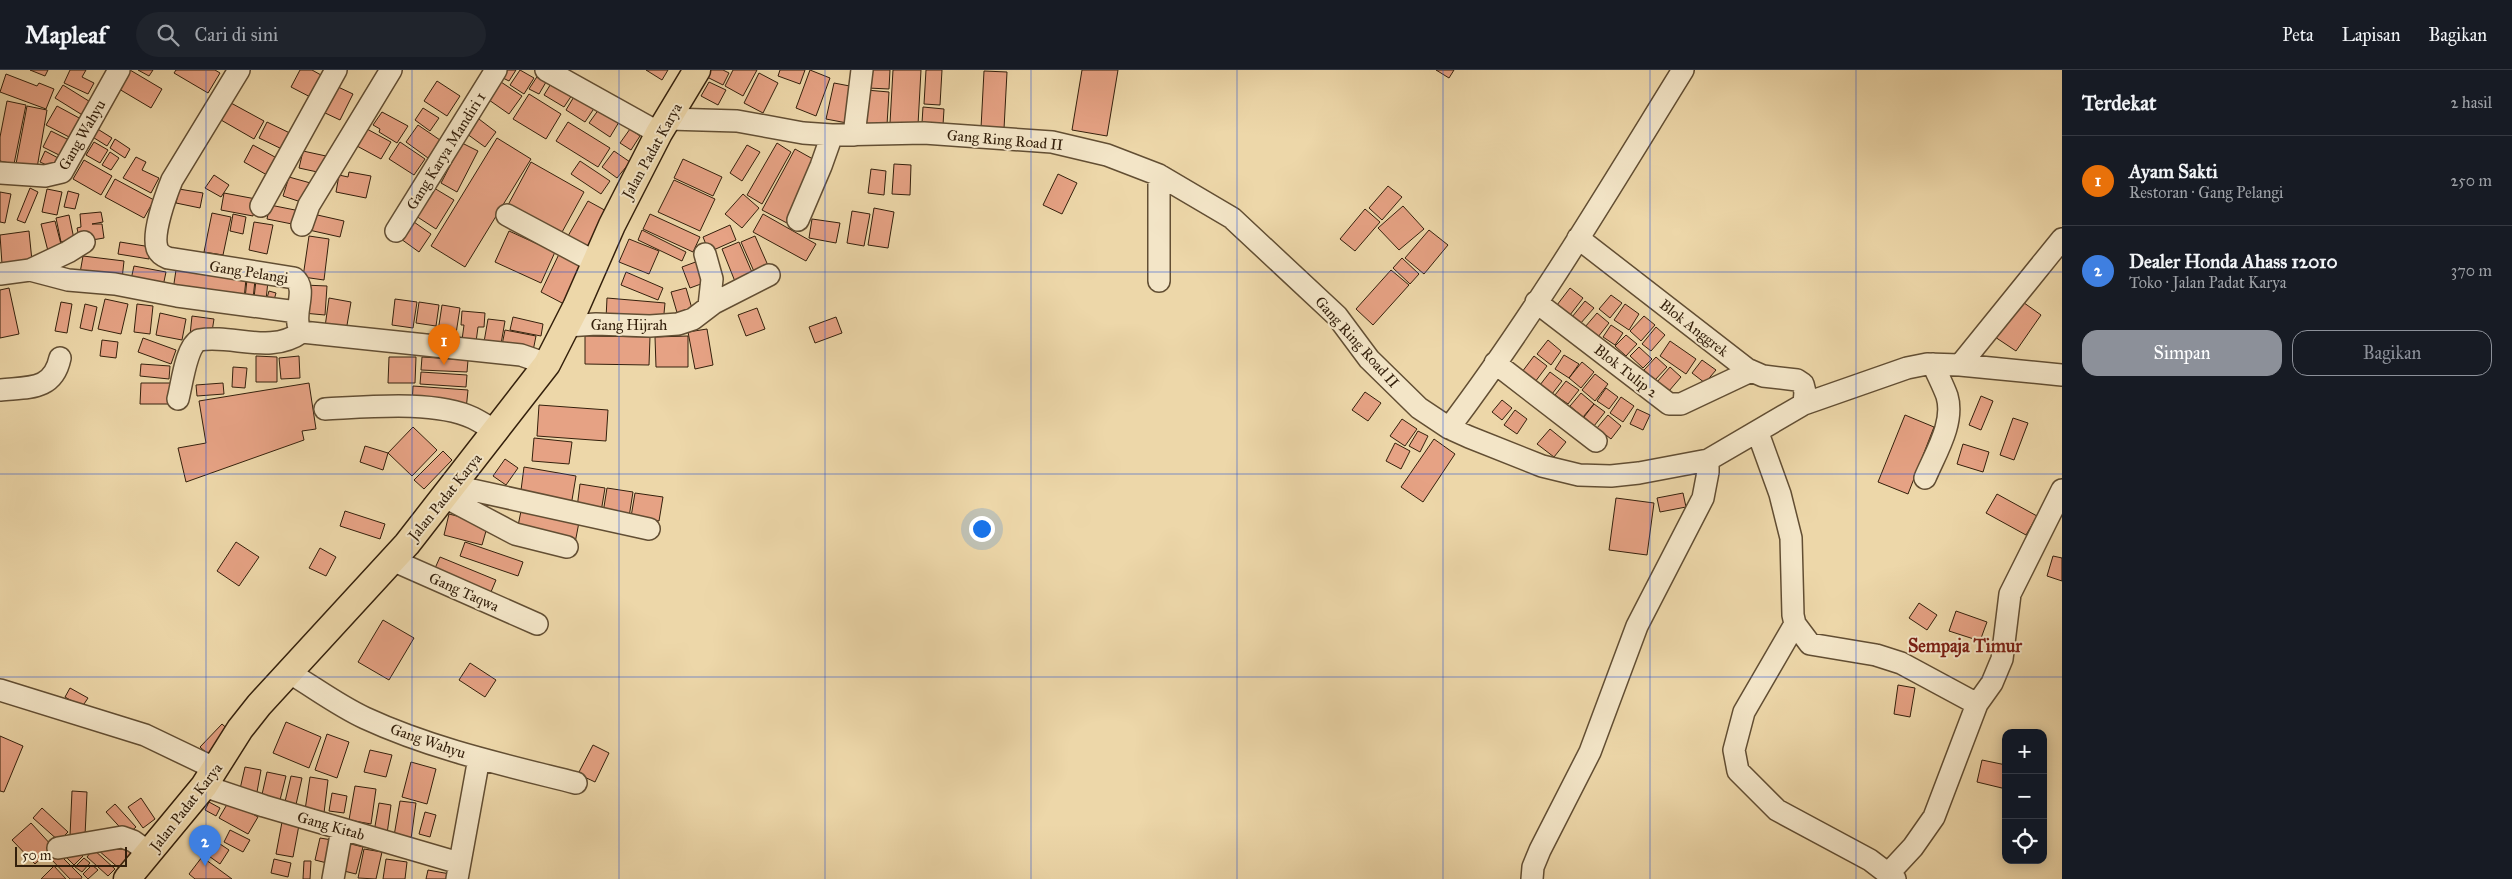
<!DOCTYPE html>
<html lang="id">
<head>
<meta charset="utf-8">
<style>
  body { margin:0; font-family:"IM FELL Great Primer",serif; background:#20242c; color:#f1f3f6 }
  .controls { position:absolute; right:15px; bottom:15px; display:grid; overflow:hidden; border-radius:10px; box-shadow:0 2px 12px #0003 }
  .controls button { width:45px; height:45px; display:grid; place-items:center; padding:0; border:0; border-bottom:1px solid #363941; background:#171b24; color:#f1f3f6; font:25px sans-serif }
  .scale { position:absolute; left:15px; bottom:12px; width:112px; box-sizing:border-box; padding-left:5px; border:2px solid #34200c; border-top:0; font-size:14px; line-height:18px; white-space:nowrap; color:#34200c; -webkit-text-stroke:4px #f3e5c7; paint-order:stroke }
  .you { position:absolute; left:981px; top:458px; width:18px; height:18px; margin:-12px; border:4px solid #fff; border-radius:50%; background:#1a73e8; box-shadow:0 0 0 8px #1a73e833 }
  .badge { display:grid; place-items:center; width:32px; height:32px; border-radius:50%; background:#8c9099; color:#fff; font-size:16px; font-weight:700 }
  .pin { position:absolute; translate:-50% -41px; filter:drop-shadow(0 1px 2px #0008) }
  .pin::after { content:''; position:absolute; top:26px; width:18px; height:15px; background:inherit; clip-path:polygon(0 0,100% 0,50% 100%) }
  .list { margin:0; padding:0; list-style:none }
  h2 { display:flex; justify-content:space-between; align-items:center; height:65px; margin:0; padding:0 20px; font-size:21px }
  h2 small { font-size:16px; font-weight:400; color:#9ea1a6 }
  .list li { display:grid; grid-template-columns:32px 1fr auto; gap:15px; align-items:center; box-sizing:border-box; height:90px; padding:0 20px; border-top:1px solid #363941 }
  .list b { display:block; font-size:19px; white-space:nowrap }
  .list p { margin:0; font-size:16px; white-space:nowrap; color:#9ea1a6 }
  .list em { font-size:16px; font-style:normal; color:#9ea1a6 }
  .actions { display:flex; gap:10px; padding:15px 20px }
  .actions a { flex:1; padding:11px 0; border:1px solid #8c9099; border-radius:15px; text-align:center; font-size:18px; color:#8c9099 }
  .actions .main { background:#8c9099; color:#fff }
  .icon { flex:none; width:28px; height:28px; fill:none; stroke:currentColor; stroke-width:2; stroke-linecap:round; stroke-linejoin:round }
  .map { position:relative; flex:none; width:2062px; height:809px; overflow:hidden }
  header { display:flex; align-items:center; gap:30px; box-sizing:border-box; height:70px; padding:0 25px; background:#171b24; border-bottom:1px solid #363941 }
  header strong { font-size:24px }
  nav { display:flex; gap:28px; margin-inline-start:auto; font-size:18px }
  .search { width:350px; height:45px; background:#20242c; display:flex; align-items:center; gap:12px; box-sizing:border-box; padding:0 18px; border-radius:28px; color:#9ea1a6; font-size:19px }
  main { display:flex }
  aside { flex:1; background:#171b24 }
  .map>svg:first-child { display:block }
</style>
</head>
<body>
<header>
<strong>Mapleaf</strong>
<div class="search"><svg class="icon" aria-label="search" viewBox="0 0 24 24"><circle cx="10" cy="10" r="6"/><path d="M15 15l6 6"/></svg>Cari di sini</div>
<nav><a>Peta</a><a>Lapisan</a><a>Bagikan</a></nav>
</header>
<main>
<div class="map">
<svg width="2062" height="809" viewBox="0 0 2062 809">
  <rect width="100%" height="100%" fill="#edd7a9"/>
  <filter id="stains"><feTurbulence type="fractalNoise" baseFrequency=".004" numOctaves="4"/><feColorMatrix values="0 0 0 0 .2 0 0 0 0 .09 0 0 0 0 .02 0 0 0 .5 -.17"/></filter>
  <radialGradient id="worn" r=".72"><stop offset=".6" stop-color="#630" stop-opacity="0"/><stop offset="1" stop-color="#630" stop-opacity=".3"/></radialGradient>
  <path fill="#e6a284" stroke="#34200c" d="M30 0H48L45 6Z
    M70 0H86L82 7 94 13 88 24 64 13Z
    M130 0 162 19 151 38 119 19Z
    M138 0H153L149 6Z
    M176 0H215L220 3 208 23 174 3Z
    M300 0H312L330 10 318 31 291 17Z
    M503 0H516L509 11 499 6Z
    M520 0 534 8 524 24 510 15Z
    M646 0H668L662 10Z
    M710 0H723L729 3 723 15 707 7Z
    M733 0H757L743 26 725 16Z
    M780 0H805L800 14 778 6Z
    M810 0 830 8 816 46 796 38Z
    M869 0H890L889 19 868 18Z
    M893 0H921L918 55 890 53Z
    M926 0H942L940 35 924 34Z
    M1082 0H1118L1107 66 1072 60Z
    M1436 0H1454L1449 8Z
    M984 1 1007 2 1004 59 981 58Z
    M540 2 549 7 539 24 529 19Z
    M759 3 778 13 763 43 744 33Z
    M6 4 37 16 39 13 54 19 46 39 0 22Z
    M437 11 460 26 447 46 424 31Z
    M501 12 522 26 509 44 489 30Z
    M552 12 572 25 564 37 544 25Z
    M709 12 726 20 718 35 701 26Z
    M834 13 855 17 847 53 826 49Z
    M63 15 92 33 84 46 55 28Z
    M336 16 353 24 340 50 323 42Z
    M866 20 889 22 887 55 865 54Z
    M529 24 561 44 546 69 513 49Z
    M575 25 595 37 585 52 566 40Z
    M7 31 26 35 14 94 0 91V67Z
    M231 33 264 51 254 69 221 50Z
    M27 36 47 40 37 98 16 94Z
    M57 36 81 49 71 68 46 55Z
    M923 37 944 39 943 55 922 53Z
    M423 38 439 48 430 61 415 50Z
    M599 39 619 52 610 67 589 53Z
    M382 42 408 56 397 73 379 62 380 59 373 55Z
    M475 46 496 62 485 77 463 61Z
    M267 52 294 65 286 81 259 68Z
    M568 52 610 78 598 97 556 71Z
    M418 55 440 70 428 88 406 72Z
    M96 58 112 68 107 76 91 66Z
    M367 59 391 72 381 89 357 76Z
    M630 59 640 66 631 80 620 73Z
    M51 61 69 70 61 86 43 77Z
    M497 68 531 89 465 197 431 176Z
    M115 69 130 79 125 88 110 78Z
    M94 72 108 80 100 93 86 85Z
    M400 72 425 89 414 105 389 89Z
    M462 73 478 81 457 122 441 113Z
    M777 73 791 82 762 134 747 125Z
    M253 75 284 92 274 109 244 92Z
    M747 75 760 82 742 111 730 103Z
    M795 79 820 93 787 153 762 140Z
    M45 81 60 89 55 99 40 92Z
    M303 81 326 86 322 103 299 98Z
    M614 81 630 92 617 108 602 97Z
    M110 82 119 88 111 100 102 95Z
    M136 87 146 92 142 100 159 108 151 123 123 108Z
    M683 89 722 107 713 126 674 108Z
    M84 90 112 106 101 125 73 109Z
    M580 91 610 111 601 124 571 104Z
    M531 92 584 122 561 164 508 135Z
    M894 94 911 95 910 125 892 124Z
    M871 99 886 101 884 125 868 123Z
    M349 102 371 106 366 128 336 122 339 105 348 107Z
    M1058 104 1077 113 1062 144 1043 135Z
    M214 105 229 115 221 127 205 118Z
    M289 107 314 114 307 134 283 126Z
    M115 109 154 130 144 148 105 127Z
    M674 110 715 129 700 161 658 142Z
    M1388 116 1402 127 1382 150 1369 138Z
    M30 118 38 122 25 153 17 150Z
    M434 118 454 130 436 159 416 146Z
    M47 119 62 122 57 145 42 142Z
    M179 119 203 123 200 138 176 133Z
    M68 121 79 124 75 139 64 137Z
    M0 122 11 124 5 153 0 152Z
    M224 123 256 129 253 146 221 140Z
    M743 124 759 138 742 158 725 144Z
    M588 131 610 143 590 178 568 166Z
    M270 135 305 142 302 156 267 149Z
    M1403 136 1424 159 1399 180 1378 158Z
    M874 138 894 142 888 178 868 175Z
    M1365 139 1380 152 1355 181 1340 169Z
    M852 141 870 144 864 176 847 173Z
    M101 142 103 152 92 154H102L104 168 80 172 77 158 81 157 80 144Z
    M212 143 231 147 223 185 204 182Z
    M233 144 246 147 243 164 230 161Z
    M313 144 344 151 340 167 309 160Z
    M650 144 700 167 693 182 643 159Z
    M763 144 816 174 806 191 753 162Z
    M69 145 74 169 61 172 56 148Z
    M812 149 840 153 836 173 809 168Z
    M55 151 62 178 48 181 41 154Z
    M254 152 273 155 267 184 249 180Z
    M414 152 431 164 419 182 401 169Z
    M730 155 736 170 709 182 703 167Z
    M642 160 686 182 682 191 638 170Z
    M1429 160 1448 175 1424 204 1405 188Z
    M29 161 32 191 2 194 0 165Z
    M509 161 555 182 541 213 495 192Z
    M309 166 329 169 324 210 303 207Z
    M755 166 770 200 756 206 741 172Z
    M629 169 659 181 649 204 619 192Z
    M120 172 151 177 149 189 118 184Z
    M739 172 754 207 736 214 722 179Z
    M560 182 584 194 564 234 541 222Z
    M83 186 124 191 122 209 80 203Z
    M1402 188 1419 204 1410 214 1393 198Z
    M701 190 709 211 690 218 682 197Z
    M134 196 166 202 162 221 130 214Z
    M176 200 246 209 244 229 173 220Z
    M1391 200 1409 215 1373 255 1356 239Z
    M626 202 663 218 658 230 621 215Z
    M247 209 255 210 253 229H245Z
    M256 210 268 211 266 230 254 228Z
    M304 215 327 216 325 245 303 243Z
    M9 218 19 264 0 268V220Z
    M686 218 693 242 678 246 671 222Z
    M1570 218 1583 228 1570 245 1557 235Z
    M269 221 276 223 274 230 267 228Z
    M1611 225 1622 233 1610 248 1599 239Z
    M329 228 351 232 346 261 325 257Z
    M607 228 665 233 663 254 606 249Z
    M105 229 128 234 121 264 98 259Z
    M395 229 417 232 413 258 392 255Z
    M2020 230 2041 245 2016 281 1995 267Z
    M1585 231 1594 238 1580 254 1572 247Z
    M61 232 72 234 67 263 55 261Z
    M419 232 439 235 436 256 416 253Z
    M85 234 97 237 92 261 80 258Z
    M137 234 153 236 150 264 134 262Z
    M1625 234 1639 244 1629 260 1614 250Z
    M442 235 460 238 455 270 437 268Z
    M757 238 765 259 746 266 738 245Z
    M462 241 485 243 484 257H478L476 272 462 270 464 255H461Z
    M160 243 186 249 182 270 156 265Z
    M1597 243 1609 253 1598 267 1585 257Z
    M192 246 214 249 211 268 190 265Z
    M1644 246 1655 255 1641 271 1630 261Z
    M513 247 543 254 541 266 510 260Z
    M836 247 842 263 815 273 809 257Z
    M488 249 505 251 501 274 484 272Z
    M1611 255 1623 263 1615 275 1603 267Z
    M1656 257 1665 265 1651 281 1642 274Z
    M707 259 713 295 695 299 688 262Z
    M505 260 536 266 533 281 502 275Z
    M1626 265 1637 274 1626 286 1615 276Z
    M585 266 650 267 649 295 585 294Z
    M688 266V297H656L655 267Z
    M143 268 176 280 171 294 138 282Z
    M102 270 118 272 116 288 100 286Z
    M1548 270 1561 281 1551 295 1537 284Z
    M1670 271 1696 289 1686 304 1660 286Z
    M1639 277 1652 289 1643 298 1630 286Z
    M1564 285 1579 294 1569 308 1555 299Z
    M256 286 277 287V312H256Z
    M299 286 300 308 281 309 279 288Z
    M1534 286 1547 296 1535 312 1522 302Z
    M389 287H416L415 313H388Z
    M422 287 468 290 467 302 421 300Z
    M1656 287 1667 297 1655 310 1644 300Z
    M1702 290 1716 300 1705 313 1692 303Z
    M1582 292 1594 302 1581 318 1569 308Z
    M141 294 170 296 169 309 140 306Z
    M233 297 247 298 245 318 232 317Z
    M1670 297 1681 307 1669 321 1657 312Z
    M421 302 467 305 466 317 420 314Z
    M1550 302 1562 311 1552 324 1540 315Z
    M1595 304 1608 314 1595 331 1582 320Z
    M1566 311 1579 320 1568 334 1555 325Z
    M141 313H172V334H140Z
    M223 313 224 324 197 326 196 315Z
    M309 313 316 359 302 361 304 370 186 412 178 378 206 373 199 331Z
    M413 316 468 320 466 340 412 336Z
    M1606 318 1618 327 1609 339 1597 331Z
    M1365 322 1381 333 1368 351 1352 340Z
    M1581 323 1594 334 1583 347 1570 336Z
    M1981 326 1993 331 1981 360 1969 355Z
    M1621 327 1634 336 1623 352 1610 343Z
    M1502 330 1512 338 1502 350 1492 342Z
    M1594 334 1605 342 1594 356 1584 347Z
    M539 335 608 340 606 371 537 366Z
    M1637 339 1650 345 1643 360 1630 354Z
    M1515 340 1527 349 1517 364 1504 355Z
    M1608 345 1621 356 1611 369 1597 358Z
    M1905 345 1934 357 1908 424 1878 412Z
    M2013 348 2028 353 2014 390 2000 385Z
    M1402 349 1417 359 1405 376 1390 366Z
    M413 357 437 380 412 406 388 383Z
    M1550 359 1566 372 1554 387 1537 374Z
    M1418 361 1428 366 1420 382 1409 376Z
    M534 368 572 372 569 394 532 391Z
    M1434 369 1455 384 1423 432 1401 417Z
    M1395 373 1410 381 1401 399 1386 391Z
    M1963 374 1989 382 1983 402 1957 394Z
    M365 376 388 383 383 400 360 392Z
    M443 381 452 390 424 419 414 410Z
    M505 389 518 398 506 415 493 406Z
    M524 397 576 406 571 436 520 428Z
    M580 414 605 418 601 442 577 438Z
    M607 418 633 422 629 447 603 443Z
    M635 423 663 427 659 451 631 447Z
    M1683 423 1686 437 1660 442 1657 428Z
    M1997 424 2037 446 2026 465 1986 443Z
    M1616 428 1654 433 1647 485 1609 480Z
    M522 436 580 447 575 473 517 461Z
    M345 441 385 454 380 469 340 456Z
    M449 444 488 454 482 475 444 465Z
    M236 472 259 487 239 516 217 501Z
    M465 472 523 492 518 506 460 486Z
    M320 478 336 487 326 506 309 498Z
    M2053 486 2062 488V511L2047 506Z
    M440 487 496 510 488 529 432 505Z
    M1919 533 1937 545 1927 560 1909 548Z
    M1956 541 1987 552 1980 571 1949 561Z
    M383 550 414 568 389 610 358 592Z
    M470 593 496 610 485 627 459 610Z
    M1898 615 1915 618 1910 647 1894 644Z
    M70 618 88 628 82 637 65 627Z
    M286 652 321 667 309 698 273 683Z
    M222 654 231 662 210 686 200 677Z
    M327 664 349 672 337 708 315 700Z
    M0 666 23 676 4 722 0 721Z
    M593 675 609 683 595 712 578 704Z
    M370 680 392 685 386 707 364 702Z
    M1982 690 2006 695V719L1977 712Z
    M411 692 436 699 427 734 402 727Z
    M245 697 261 700 257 722 240 719Z
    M267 702 286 706 279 734 261 729Z
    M291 706 302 708 295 739 284 736Z
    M310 707 328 710 324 743 305 740Z
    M355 716 376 719 371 754 349 750Z
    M72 721 87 722 85 766H70Z
    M332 723 347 726 344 743 329 741Z
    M141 728 155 749 143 758 128 737Z
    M229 731 258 747 248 764 219 748Z
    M400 731 416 733 411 769 394 766Z
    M209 732 220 738 216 746 205 740Z
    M379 733 391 735 387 764 374 762Z
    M115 734 136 757 127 765 106 742Z
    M42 738 68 762 59 771 33 748Z
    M425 742 436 745 430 767 419 764Z
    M282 752 299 755 293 787 276 784Z
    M31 753 53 777 35 794 12 770Z
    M230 760 250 770 243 782 224 772Z
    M208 766 229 780 220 794 199 779Z
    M320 768 332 770 327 793 315 790Z
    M343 772 363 777 356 804 336 799Z
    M129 776 137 782 121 800 98 780Z
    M93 779 115 799 108 806 87 787Z
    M364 779 382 782 376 809 358 808Z
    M78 781 83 786 74 795 64 785Z
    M58 783 82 807 81 809H70L51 789Z
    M202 787 232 809H195L189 804Z
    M84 788 90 793 82 802 75 797Z
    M274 789 291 793 288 807 271 803Z
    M386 789 407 792 405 809H383Z
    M304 791H311L310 809H303Z
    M92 795 98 800 88 809 83 804Z
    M54 796 66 809H41Z
    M428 800 450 804 449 809H426Z"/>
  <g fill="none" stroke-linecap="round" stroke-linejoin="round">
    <g stroke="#624e33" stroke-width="24">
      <path id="minor" d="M239 0 172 110C166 125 152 163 157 178 159 184 163 186 168 188L294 208C310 220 289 248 302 262L521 285 547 294
        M546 0 659 63
        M669 49 737 51 803 63 832 65 924 63 1052 72 1107 85 1159 105 1232 148 1337 246 1369 289 1419 338 1449 358 1469 367 1542 396 1579 405 1611 406 1639 403 1708 390 1804 334 1907 298 1927 294 1960 295 2062 305
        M854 65 862 0
        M0 103 45 106 62 102 119 0
        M1159 105V211
        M261 136 336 0
        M507 145 595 192
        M798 150 821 96 832 65
        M302 155 309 135 391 0
        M396 161 496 0
        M1578 168 1747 299 1763 306 1797 310 1803 314 1805 322 1804 334
        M705 184 712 209 709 236
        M30 200 68 182 84 172
        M0 204 30 200 68 210 115 214 177 226 297 242
        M1536 232 1669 334H1681L1751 301
        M567 256 596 254 650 256 678 254 693 249 714 233 769 205
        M1495 293 1596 371
        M1960 295 2062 169
        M0 320C28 317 53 321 60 288
        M178 329C182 314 186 277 199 270 233 264 270 285 302 262
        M325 339C367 337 435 330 473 348 481 352 489 357 497 362
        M1449 358C1535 244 1608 121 1683 0
        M1758 363 1780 424 1791 468 1793 545 1795 554 1810 574 1876 585 1901 593 1977 634 1992 613 2002 589 2010 524 2062 420
        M1925 408C1935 384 1955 353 1947 326 1943 315 1937 304 1933 294
        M454 416 649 459
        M445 427 515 464 567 477
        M392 490 537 554
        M1795 554 1744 642 1734 680 1738 701 1777 740 1870 790 1895 809
        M290 603C315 618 339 636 365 648 432 679 505 695 576 713
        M0 620 145 665 216 699
        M204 716 264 736 459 793
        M58 778 122 767 133 771 150 783
        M1888 804 1913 777 1934 747 1977 634
        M333 809 342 759
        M457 809 479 688
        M1532 809 1533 797 1540 780 1590 682 1637 556 1703 428 1708 402V390"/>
    </g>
    <g stroke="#34200c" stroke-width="29">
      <path id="major" d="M127 809 204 716 240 659 259 635 407 474 547 294 576 237 612 155 659 63 697 0"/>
    </g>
    <use href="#minor" stroke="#f3e5c7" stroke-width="21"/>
    <use href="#major" stroke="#edd7a9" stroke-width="26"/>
  </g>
  <path fill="none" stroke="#1d4ed8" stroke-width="1" stroke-opacity="0.55" d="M206 0V809M412 0V809M619 0V809M825 0V809M1031 0V809M1237 0V809M1443 0V809M1650 0V809M1856 0V809M0 202H2062M0 404H2062M0 607H2062"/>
  <g text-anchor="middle" stroke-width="4" stroke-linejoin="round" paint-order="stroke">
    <g font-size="15" fill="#34200c" stroke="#f3e5c7">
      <text transform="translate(82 65) rotate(-60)" y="5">Gang Wahyu</text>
      <text transform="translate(1005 70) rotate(5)" y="5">Gang Ring Road II</text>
      <text transform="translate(446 81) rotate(-58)" y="5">Gang Karya Mandiri 1</text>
      <text transform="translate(652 81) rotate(-61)" y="5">Jalan Padat Karya</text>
      <text transform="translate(249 202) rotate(9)" y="5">Gang Pelangi</text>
      <text x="629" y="260">Gang Hijrah</text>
      <text transform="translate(1694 258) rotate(38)" y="5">Blok Anggrek</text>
      <text transform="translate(1357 272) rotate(48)" y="5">Gang Ring Road II</text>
      <text transform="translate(1626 301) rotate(38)" y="5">Blok Tulip 2</text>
      <text transform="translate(445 427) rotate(-51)" y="5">Jalan Padat Karya</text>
      <text transform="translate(464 522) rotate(24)" y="5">Gang Taqwa</text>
      <text transform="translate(428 671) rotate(19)" y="5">Gang Wahyu</text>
      <text transform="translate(186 737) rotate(-52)" y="5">Jalan Padat Karya</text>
      <text transform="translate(331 756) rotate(16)" y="5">Gang Kitab</text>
    </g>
    <g font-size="18" font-weight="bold" fill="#7a1f14" stroke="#f3e5c7">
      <text x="1965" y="582">Sempaja Timur</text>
    </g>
  </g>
  <rect width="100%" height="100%" filter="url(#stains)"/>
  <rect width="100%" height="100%" fill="url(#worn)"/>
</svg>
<div class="controls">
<button>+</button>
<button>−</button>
<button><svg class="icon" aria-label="locate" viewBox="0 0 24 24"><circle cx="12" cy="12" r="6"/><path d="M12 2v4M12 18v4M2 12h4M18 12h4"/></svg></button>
</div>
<div class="scale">50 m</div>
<div class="you"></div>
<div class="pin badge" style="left:444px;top:295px;background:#e8710a">1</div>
<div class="pin badge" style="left:205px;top:796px;background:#3f7fe0">2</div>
</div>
<aside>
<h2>Terdekat<small>2 hasil</small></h2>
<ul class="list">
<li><span class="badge" style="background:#e8710a">1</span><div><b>Ayam Sakti</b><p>Restoran · Gang Pelangi</p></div><em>250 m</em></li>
<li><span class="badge" style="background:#3f7fe0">2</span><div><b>Dealer Honda Ahass 12010</b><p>Toko · Jalan Padat Karya</p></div><em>370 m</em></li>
</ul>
<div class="actions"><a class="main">Simpan</a><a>Bagikan</a></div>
</aside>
</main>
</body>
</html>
